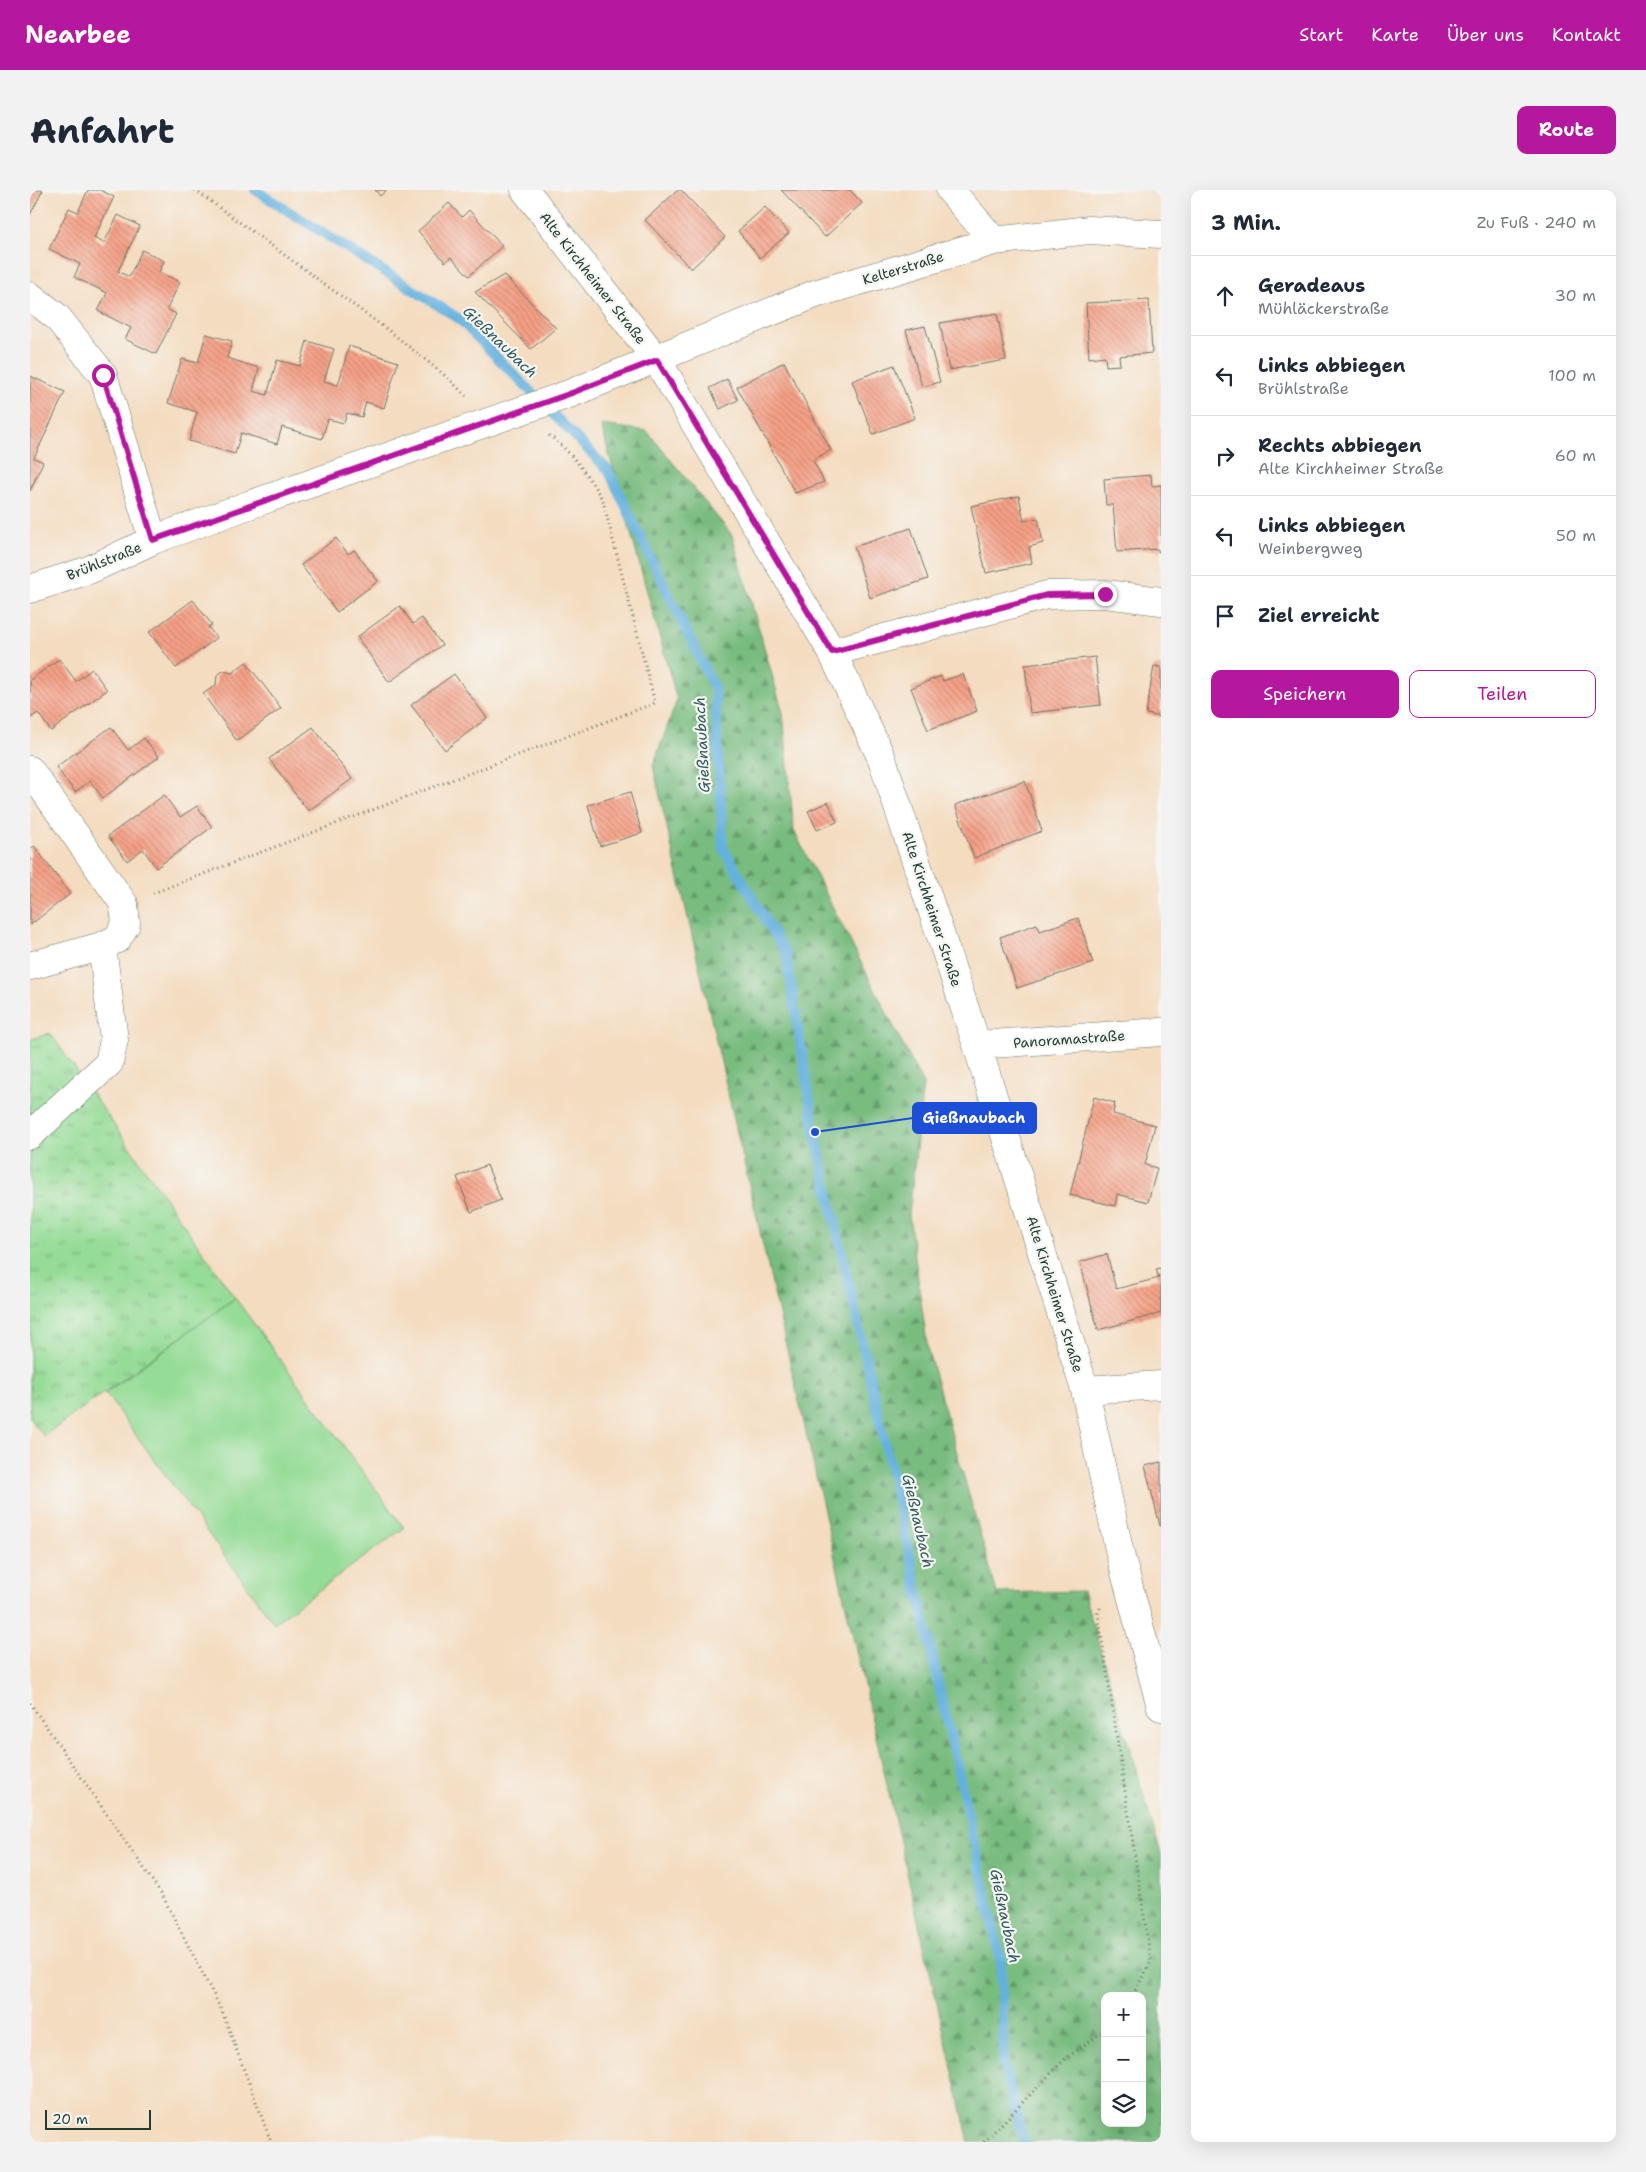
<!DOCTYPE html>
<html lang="de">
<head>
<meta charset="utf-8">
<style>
  body { margin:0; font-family:"Shantell Sans",sans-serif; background:#f2f2f3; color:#1f2937 }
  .controls { position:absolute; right:15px; bottom:15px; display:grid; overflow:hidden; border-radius:10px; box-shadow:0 5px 20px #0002 }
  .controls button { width:45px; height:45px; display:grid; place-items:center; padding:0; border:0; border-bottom:1px solid #e0e1e3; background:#fff; color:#1f2937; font:25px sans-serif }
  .scale { position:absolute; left:15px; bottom:12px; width:106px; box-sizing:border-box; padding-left:5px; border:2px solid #1f3d34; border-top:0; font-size:14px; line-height:18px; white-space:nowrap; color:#1f3d34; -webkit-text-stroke:4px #f6f6f2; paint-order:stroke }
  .stop { position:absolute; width:15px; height:15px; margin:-11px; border:4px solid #b5179e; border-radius:50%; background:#fff }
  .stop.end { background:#b5179e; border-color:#fff; box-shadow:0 1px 5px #0008 }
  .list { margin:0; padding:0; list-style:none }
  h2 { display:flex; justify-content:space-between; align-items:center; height:65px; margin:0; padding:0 20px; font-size:21px }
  h2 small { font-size:16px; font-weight:400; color:#747a83 }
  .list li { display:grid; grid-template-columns:32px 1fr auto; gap:15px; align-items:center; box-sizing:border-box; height:80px; padding:0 20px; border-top:1px solid #e0e1e3 }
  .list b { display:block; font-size:19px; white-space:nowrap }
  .list p { margin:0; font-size:16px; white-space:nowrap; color:#747a83 }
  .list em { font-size:16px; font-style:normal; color:#747a83 }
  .actions { display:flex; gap:10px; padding:15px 20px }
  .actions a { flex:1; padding:11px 0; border:1px solid #b5179e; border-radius:10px; text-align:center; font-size:18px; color:#b5179e }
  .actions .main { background:#b5179e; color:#fff }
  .icon { flex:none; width:28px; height:28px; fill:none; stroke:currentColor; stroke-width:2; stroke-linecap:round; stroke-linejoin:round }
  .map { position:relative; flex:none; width:1131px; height:1952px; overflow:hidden; border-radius:10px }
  header { display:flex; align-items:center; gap:30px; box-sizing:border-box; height:70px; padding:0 25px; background:#b5179e; color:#fff }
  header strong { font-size:24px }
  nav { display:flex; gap:28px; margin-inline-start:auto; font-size:18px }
  .intro { display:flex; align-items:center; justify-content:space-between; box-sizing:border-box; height:120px; padding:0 30px }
  h1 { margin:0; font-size:35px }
  .button { padding:12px 22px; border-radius:10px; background:#b5179e; color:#fff; font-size:18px; font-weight:700 }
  main { display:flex; gap:30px; padding:0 30px }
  aside { flex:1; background:#fff; border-radius:10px; box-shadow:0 5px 20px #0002 }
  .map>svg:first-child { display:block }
</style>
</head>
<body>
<header>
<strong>Nearbee</strong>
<nav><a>Start</a><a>Karte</a><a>Über uns</a><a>Kontakt</a></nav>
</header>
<div class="intro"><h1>Anfahrt</h1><a class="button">Route</a></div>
<main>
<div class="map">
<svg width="1131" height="1952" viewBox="0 0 1131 1952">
  <defs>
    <pattern id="forest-firs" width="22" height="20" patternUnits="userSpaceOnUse" patternTransform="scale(1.25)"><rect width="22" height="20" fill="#78bc7f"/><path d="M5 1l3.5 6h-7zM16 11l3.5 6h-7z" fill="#629a69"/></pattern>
    <pattern id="park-tufts" width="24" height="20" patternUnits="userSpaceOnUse" patternTransform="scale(1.25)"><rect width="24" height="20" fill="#95dc96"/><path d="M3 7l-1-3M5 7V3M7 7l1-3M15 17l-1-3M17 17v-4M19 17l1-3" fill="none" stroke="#79b47b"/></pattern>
    <pattern id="building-back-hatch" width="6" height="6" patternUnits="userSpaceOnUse" patternTransform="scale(1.25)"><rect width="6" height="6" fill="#f6a086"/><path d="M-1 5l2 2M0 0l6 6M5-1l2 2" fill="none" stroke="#c7846e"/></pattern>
  </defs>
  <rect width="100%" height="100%" fill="#f6f6f2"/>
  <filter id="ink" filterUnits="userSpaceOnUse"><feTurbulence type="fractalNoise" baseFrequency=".02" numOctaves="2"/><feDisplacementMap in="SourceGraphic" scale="10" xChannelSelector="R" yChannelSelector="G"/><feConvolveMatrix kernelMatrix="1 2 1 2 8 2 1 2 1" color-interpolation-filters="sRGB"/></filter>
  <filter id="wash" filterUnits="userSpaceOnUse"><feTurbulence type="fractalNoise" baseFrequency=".0096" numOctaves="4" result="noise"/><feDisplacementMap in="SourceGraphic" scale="20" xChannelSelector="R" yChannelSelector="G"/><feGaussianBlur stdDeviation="1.12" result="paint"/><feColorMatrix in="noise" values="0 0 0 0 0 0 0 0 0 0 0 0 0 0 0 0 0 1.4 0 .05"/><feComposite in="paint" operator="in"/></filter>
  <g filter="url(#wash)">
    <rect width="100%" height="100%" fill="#f4dcc0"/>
    <path fill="url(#forest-firs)" stroke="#4c7c5a" fill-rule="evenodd" d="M571 235 617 241 702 345 753 523 764 641 893 894 879 1025 898 1161 967 1403 1053 1401 1131 1664V1952H939L623 576 647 510ZM1075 1806H1112V1933H1075Z"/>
    <path fill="url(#park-tufts)" stroke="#5a8c65" d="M20 843 205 1108 14 1246 0 1228V850Z"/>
    <path fill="#95dc96" stroke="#5a8c65" d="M205 1108 374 1338 244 1433 75 1203Z"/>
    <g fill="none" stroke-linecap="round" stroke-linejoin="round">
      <path stroke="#64b1de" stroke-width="10" d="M225 0 428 128 578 280 685 500 693 658 756 764 785 942 971 1772 974 1877 994 1952"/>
    </g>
    <g id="blocks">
      <path fill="url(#building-back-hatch)" d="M0 0H13L0 25Z
        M58 0H70L84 7 64 48 74 53 88 25 110 36 88 81 99 87 112 60 134 71 129 82 150 92 137 119 146 124 126 164 95 149 101 138 68 121 77 103 44 87 50 74 19 59 39 18 48 22Z
        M345 0H357L350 6Z
        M648 0H651L695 47 661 79 615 30Z
        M751 0H820L832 13 795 47Z
        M419 13 432 27 439 20 472 56 439 86 421 67 415 72 388 41Z
        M735 17 759 43 730 68 708 41Z
        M474 85 526 138 501 159 445 102Z
        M1119 110 1122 163 1089 166 1090 175 1076 176 1075 166 1059 168 1056 113Z
        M967 123 976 170 919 180 910 133Z
        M895 136 910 192 892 197 876 140Z
        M176 144 202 151 197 168 229 178 223 201 237 205 247 170 270 176 277 151 304 159 294 191 308 195 319 156 368 172 354 218 336 212 332 227 317 223 314 233 298 229 292 249 252 237 247 254 211 243 205 264 159 251 167 222 138 213 152 169 168 173Z
        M754 172 801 260 783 270 794 292 765 303 707 197Z
        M864 175 885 228 843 244 822 191Z
        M0 186 35 202 4 268 13 272 0 301Z
        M697 189 708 210 690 219 680 198Z
        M1121 285 1122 296 1131 295V361L1128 362V359L1087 362 1083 315H1076L1074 289Z
        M989 306 994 331 1008 328 1013 353 999 357 1002 373 956 383 941 316Z
        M881 338 898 389 840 408 824 357Z
        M306 348 318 364 324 360 348 391 307 422 271 375Z
        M163 410 182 435 178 437 187 448 146 478 119 442Z
        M370 416 383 434 392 428 412 455 359 492 327 447Z
        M1065 467 1071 515 1000 523 995 475Z
        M29 469 46 491 62 479 77 500 21 541 8 523 0 528V490Z
        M216 472 251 518 207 551 173 504 186 495 187 485 193 481 202 483Z
        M1124 476 1131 477V527L1116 524Z
        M424 484 457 528 415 560 381 515Z
        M933 484 947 521 898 540 881 498 911 486 913 491Z
        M81 537 98 560 114 548 129 567 73 608 60 591 45 602 26 577Z
        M283 537 322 589 278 621 239 569Z
        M995 591 1012 641 944 668 925 615Z
        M600 602 612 643 570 656 558 615Z
        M134 605 150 627 167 616 182 637 126 678 113 659 97 671 78 646Z
        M798 612 807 632 787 640 778 621Z
        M4 656 40 704 0 735V659Z
        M1048 728 1063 773 987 798 970 747 1007 734 1010 741Z
        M1064 907 1085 913 1083 924 1125 935 1115 975 1127 978 1118 1012 1087 1004 1085 1016 1040 1005Z
        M457 975 471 1010 441 1022 427 987Z
        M1077 1064 1086 1099 1129 1088 1126 1079 1131 1078V1123L1068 1140 1050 1072Z
        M1131 1272V1336H1130L1115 1276Z"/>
    </g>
  </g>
  <g filter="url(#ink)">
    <use href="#blocks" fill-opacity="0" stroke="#6a7565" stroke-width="1"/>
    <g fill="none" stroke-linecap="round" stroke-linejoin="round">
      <g stroke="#6a7565" stroke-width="29">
        <path id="minor" d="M495 0 627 170 802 462 852 569 947 855 1055 1200 1090 1364 1131 1517
          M920 0 964 51
          M0 106 27 127 73 185 123 350
          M0 399 59 380 123 350 216 316 539 204 785 104 964 51 1059 40 1131 44
          M802 462 1017 405 1075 404 1131 411
          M0 580 94 714 96 734 87 749 72 756 0 776
          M947 855 1131 842
          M0 945 79 873 84 850 72 756
          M1055 1200 1131 1195"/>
      </g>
      <path stroke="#6a7565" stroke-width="3" stroke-dasharray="1 4" stroke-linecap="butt" d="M165 0 362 143 418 188 436 206
        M123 703 625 513 573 311C559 286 542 263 519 245
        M1070 1418 1068 1423 1121 1772 1102 1806
        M0 1513 131 1703 192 1821 241 1952
        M954 1952 1034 1870 1075 1840"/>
      <use href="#minor" stroke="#fff" stroke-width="28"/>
    </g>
  </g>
  <g fill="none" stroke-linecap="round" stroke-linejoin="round" filter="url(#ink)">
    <path stroke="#b5179e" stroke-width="6" d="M73 185 123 350 539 204 627 170 802 462 1017 405 1075 404"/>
  </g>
  <g text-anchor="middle" stroke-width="4.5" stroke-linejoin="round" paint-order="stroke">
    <g font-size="14" fill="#1f3d34" stroke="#f6f6f2">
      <text transform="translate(873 78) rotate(-17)" y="5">Kelterstraße</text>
      <text transform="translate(563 88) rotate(52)" y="5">Alte Kirchheimer Straße</text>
      <text transform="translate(74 371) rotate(-22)" y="5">Brühlstraße</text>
      <text transform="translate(902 719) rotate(72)" y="5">Alte Kirchheimer Straße</text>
      <text transform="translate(1039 849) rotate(-4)" y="5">Panoramastraße</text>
      <text transform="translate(1025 1104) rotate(73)" y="5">Alte Kirchheimer Straße</text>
    </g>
    <g font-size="15" font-style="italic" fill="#305a5e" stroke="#f6f6f2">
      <text transform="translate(470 152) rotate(44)" y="5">Gießnaubach</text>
      <text transform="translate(672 555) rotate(-93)" y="5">Gießnaubach</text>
      <text transform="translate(888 1331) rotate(77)" y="5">Gießnaubach</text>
      <text transform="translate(975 1726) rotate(78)" y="5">Gießnaubach</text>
    </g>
  </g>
  <path fill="none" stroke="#1d4ed8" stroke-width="2" d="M785 942L883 928"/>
  <circle fill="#1d4ed8" stroke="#f6f6f2" stroke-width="2" cx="785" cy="942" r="5"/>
  <rect fill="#1d4ed8" stroke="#1d4ed8" stroke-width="2" x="883" y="913" width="123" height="30" rx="5"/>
  <g font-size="15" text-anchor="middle" font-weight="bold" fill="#fff">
    <text x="944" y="933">Gießnaubach</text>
  </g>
</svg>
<div class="controls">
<button>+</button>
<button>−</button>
<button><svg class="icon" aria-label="layers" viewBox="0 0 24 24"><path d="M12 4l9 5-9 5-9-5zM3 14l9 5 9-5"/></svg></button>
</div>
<div class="scale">20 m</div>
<div class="stop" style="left:73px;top:185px"></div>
<div class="stop end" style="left:1075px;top:404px"></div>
</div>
<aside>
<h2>3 Min.<small>Zu Fuß · 240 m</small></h2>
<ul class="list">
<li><svg class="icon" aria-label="ahead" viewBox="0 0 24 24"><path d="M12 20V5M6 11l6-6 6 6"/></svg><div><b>Geradeaus</b><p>Mühläckerstraße</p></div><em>30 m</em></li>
<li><svg class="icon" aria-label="left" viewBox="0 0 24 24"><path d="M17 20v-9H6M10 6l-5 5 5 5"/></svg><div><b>Links abbiegen</b><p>Brühlstraße</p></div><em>100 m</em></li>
<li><svg class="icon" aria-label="right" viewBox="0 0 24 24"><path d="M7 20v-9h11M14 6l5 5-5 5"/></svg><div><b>Rechts abbiegen</b><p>Alte Kirchheimer Straße</p></div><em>60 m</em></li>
<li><svg class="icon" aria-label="left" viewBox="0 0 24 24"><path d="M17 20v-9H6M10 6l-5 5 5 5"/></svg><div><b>Links abbiegen</b><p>Weinbergweg</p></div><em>50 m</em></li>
<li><svg class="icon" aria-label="arrive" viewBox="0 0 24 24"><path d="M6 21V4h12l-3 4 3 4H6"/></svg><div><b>Ziel erreicht</b></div></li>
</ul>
<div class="actions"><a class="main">Speichern</a><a>Teilen</a></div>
</aside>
</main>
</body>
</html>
